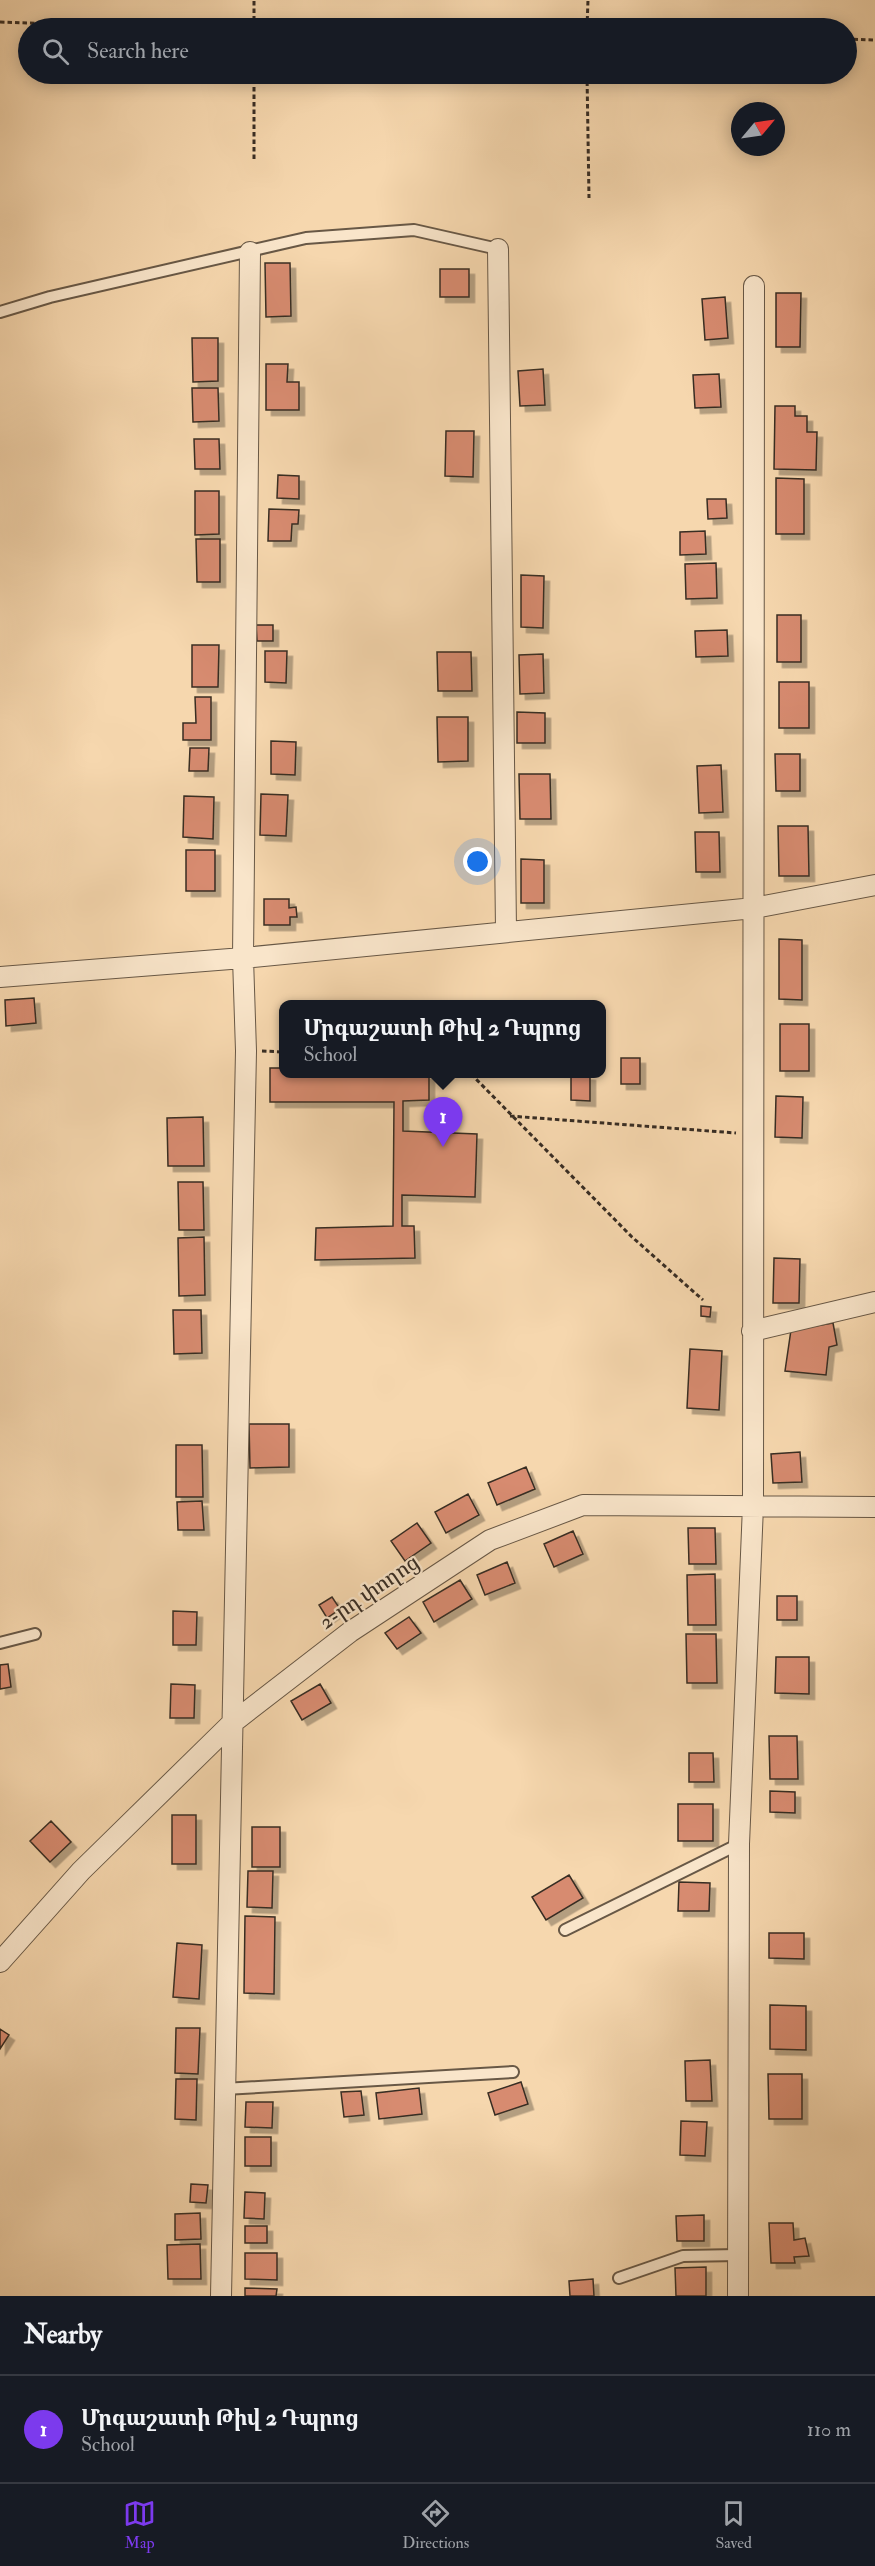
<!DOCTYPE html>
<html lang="en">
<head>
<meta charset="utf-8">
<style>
  body { margin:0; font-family:"IM FELL Double Pica","Noto Serif Armenian",serif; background:#20242c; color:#f1f3f6 }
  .compass { position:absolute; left:731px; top:102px; width:54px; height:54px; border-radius:50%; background:#171b24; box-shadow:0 3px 15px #0003; rotate:61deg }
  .you { position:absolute; left:478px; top:862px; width:21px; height:21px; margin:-15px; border:4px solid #fff; border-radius:50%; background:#1a73e8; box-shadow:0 0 0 9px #1a73e833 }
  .badge { display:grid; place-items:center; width:39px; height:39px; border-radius:50%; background:#7c3aed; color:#fff; font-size:20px; font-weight:700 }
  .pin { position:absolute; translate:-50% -50px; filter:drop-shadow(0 2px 3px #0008) }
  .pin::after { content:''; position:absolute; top:32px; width:21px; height:18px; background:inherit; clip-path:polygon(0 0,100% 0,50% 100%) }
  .popup { position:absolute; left:279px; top:1000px; width:327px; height:78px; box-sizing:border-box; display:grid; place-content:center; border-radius:12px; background:#171b24; filter:drop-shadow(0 2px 4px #0005); font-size:20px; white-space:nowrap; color:#9ea1a6 }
  .popup b { font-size:22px; color:#f1f3f6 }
  .popup::after { content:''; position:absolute; left:50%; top:100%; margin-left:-12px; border:12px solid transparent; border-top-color:#171b24 }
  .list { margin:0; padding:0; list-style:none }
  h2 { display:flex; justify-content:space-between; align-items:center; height:78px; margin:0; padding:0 24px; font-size:26px }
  h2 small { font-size:20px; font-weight:400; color:#9ea1a6 }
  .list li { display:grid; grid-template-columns:39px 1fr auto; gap:18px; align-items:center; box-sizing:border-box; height:108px; padding:0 24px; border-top:2px solid #363941 }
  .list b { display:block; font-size:22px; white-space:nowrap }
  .list p { margin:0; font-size:20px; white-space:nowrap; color:#9ea1a6 }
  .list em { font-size:20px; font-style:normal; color:#9ea1a6 }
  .icon { flex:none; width:33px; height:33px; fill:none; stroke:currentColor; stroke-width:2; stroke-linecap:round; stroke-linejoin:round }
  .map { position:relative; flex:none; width:875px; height:2296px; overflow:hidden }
  .search { position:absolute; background:#171b24; box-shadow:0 3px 15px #0003; left:18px; right:18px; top:18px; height:66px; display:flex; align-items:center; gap:15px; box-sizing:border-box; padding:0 21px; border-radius:33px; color:#9ea1a6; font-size:22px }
  .sheet { height:186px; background:#171b24 }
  nav { display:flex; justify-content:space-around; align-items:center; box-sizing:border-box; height:84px; border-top:2px solid #363941; background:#171b24; font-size:16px; color:#9ea1a6 }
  nav a { display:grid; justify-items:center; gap:3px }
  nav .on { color:#7c3aed }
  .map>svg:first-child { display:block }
</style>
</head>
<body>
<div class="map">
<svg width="875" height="2296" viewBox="0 0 875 2296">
  <defs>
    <filter id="shadow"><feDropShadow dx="5.5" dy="5.5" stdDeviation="0" flood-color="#0004"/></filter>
  </defs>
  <rect width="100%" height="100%" fill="#f6d7ae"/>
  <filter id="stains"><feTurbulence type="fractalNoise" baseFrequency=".00333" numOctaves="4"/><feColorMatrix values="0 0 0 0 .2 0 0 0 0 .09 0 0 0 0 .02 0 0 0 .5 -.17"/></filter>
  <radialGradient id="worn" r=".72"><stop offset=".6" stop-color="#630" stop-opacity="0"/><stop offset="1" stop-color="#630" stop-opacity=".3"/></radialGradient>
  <path fill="#d78b6f" stroke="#382d24" stroke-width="1.5" filter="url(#shadow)" d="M265 263H290L291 316 266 317Z
    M440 269H469V297H440Z
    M776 293H801L800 347H776Z
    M725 297 728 338 705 340 702 299Z
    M192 338H218V381L193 382Z
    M266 364H288L287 382H299V410H266Z
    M543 369 545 405 520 406 518 371Z
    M719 374 721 407 695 408 693 375Z
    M192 388H218L219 421 193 422Z
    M775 406H795V416H807V432H817L816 470 774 469Z
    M446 431H474L473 477 445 476Z
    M194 439H219L220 469H195Z
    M278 475 299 476V499L277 498Z
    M776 478 804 479V534H776Z
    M195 491H219V534L195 535Z
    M707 499H726L727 518 708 519Z
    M269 509 299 510 298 524H292L291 541H268Z
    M705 531 706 554 680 555V532Z
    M196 539H220V582H197Z
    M716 563 717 598 686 599 685 564Z
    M521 575 544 576 543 628 521 627Z
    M777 615H801V662H777Z
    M256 625H273V641H257Z
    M727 630 728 656 696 657 695 631Z
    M192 645H219L218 687H192Z
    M265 651H287L286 683 265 682Z
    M437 652H471L472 691H438Z
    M543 654 544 693 520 694 519 655Z
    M779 682H809V728H779Z
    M195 697H211V740H183V723H196Z
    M517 712 545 713V743H517Z
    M437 717H468V761L438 762Z
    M271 741 296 742 295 775 271 774Z
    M190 748H209L208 771H189Z
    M775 754H800V791H776Z
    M721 765 723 812 699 813 697 766Z
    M519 774H550L551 819H520Z
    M261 794 288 795 286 836 260 835Z
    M184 796 214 797 213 839 183 837Z
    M778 826H808L809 876H779Z
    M695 832H719L720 872H696Z
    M186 850H215V891H186Z
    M521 859 544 860V903H521Z
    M264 899H289V908L296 907 297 917H290V925H264Z
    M779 939 802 940V1000L779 999Z
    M34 998 36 1023 6 1026 5 1000Z
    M780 1024H809V1071H780Z
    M621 1058H640V1084H621Z
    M270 1068H284V1074H429V1100L403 1101V1131L477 1134 475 1197 402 1195V1226H414L415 1258 315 1260 316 1228 393 1226 394 1102H270Z
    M571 1074 590 1075V1101L571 1100Z
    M776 1096 803 1097 802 1138 775 1137Z
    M203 1117 204 1166H168L167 1118Z
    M178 1182H203L204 1230H179Z
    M204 1237 205 1295 179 1296 178 1238Z
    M774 1258 800 1259 799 1303H773Z
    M701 1306 711 1307 710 1317 701 1316Z
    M173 1310H201L202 1353 174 1354Z
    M833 1323 837 1345 829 1347 826 1375 785 1371 791 1330Z
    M690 1349 722 1351 719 1410 687 1408Z
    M249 1424H289V1467L250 1468Z
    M176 1445H202L203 1497H176Z
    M800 1452 802 1482 773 1483 771 1454Z
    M526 1467 535 1489 497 1505 488 1483Z
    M468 1494 479 1515 446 1533 435 1512Z
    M202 1501 204 1530H178L177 1502Z
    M417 1523 431 1543 405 1561 391 1541Z
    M688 1528H715L716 1564H689Z
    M573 1531 583 1554 554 1567 544 1544Z
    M507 1562 515 1583 485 1595 477 1575Z
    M715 1574 716 1625H688L687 1575Z
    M460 1580 472 1599 434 1622 423 1602Z
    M777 1596H797V1620H777Z
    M332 1597 340 1609 327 1618 319 1605Z
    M173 1611 197 1612 196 1645H173Z
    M409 1617 421 1633 397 1649 385 1633Z
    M686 1634H716L717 1683H687Z
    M776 1657H809V1694L775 1693Z
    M8 1664 11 1687 0 1689V1665Z
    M171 1684 195 1685 194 1718H170Z
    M320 1684 331 1703 302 1720 291 1701Z
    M769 1736H797L798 1779H770Z
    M689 1753H713L714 1782H689Z
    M770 1791 795 1792V1813L770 1812Z
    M678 1804H713V1841H678Z
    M172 1815H196V1864H172Z
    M51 1821 71 1842 50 1862 30 1841Z
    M252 1827H280V1867H252Z
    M248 1871H273L272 1908 247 1907Z
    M569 1875 583 1898 546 1920 532 1897Z
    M679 1882 710 1883 709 1911H678Z
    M245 1916 275 1917 274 1994 244 1993Z
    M769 1933H804V1959L769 1958Z
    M177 1943 202 1945 199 1999 173 1997Z
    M770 2005 806 2006V2050L770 2049Z
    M176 2028H200L198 2074 175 2073Z
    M0 2029 9 2035 0 2049Z
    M710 2060 712 2101H686L685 2061Z
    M768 2074H802V2119H769Z
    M176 2079H197L196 2120 175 2119Z
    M521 2082 528 2104 495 2115 488 2093Z
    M419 2088 422 2114 379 2119 376 2093Z
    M361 2091 364 2115 344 2117 341 2092Z
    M246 2102H273L272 2128 245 2127Z
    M681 2121 707 2122 705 2156 680 2155Z
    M245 2137H271V2166H245Z
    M191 2184 208 2185 206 2203 190 2202Z
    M245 2192 265 2193 264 2219 244 2218Z
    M200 2213 201 2239 175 2240V2214Z
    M704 2215V2241H677L676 2216Z
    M769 2223H793L794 2240 805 2238 809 2256 794 2257 795 2263H771Z
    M245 2226H267V2243H245Z
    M200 2244 201 2279H168L167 2245Z
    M245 2253H277V2280L245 2279Z
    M706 2267V2296H676L675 2268Z
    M593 2279 594 2296H570L569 2281Z
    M245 2288 277 2289 276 2296H245Z"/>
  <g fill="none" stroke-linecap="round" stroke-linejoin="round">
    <g stroke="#685846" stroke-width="14">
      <path id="lane" d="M0 312 50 297 306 238 414 230 498 249
        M0 1643 35 1634
        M565 1930 739 1844
        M224 2089 513 2072
        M619 2278 683 2256 738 2255"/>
    </g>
    <g stroke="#685846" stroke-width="22">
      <path id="street" d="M498 249 506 930
        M0 977 243 958 754 908 875 885
        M752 1331 875 1302
        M0 1962 81 1871 231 1724 350 1632 490 1540 583 1505 875 1507
        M221 2296 246 1051 243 958 250 252
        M738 2296 739 1844 753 1506 754 286"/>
    </g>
    <path stroke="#382d24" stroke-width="3" stroke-dasharray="4.5 3" stroke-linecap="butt" d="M0 22 138 27 181 22
      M254 28V0
      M587 28 588 0
      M846 39 875 40
      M587 74 589 198
      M254 159V74
      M262 1051 284 1052
      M471 1074 632 1237 703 1300
      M510 1116 736 1133"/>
    <use href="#lane" stroke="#f9e5ca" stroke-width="10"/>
    <use href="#street" stroke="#f9e5ca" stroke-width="20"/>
  </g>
  <g text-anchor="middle" stroke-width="4.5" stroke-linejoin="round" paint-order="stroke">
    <g font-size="21" fill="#382d24" stroke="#f9e5ca">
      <text transform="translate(369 1592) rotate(-34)" y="7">2-րդ փողոց</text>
    </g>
  </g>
  <rect width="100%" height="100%" filter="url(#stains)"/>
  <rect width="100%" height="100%" fill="url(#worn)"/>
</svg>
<svg class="compass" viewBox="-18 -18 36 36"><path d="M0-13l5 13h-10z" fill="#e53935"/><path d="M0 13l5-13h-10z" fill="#9ea1a6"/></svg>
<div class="you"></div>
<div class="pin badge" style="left:443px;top:1147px">1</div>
<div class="popup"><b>Մրգաշատի Թիվ 2 Դպրոց</b>School</div>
<div class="search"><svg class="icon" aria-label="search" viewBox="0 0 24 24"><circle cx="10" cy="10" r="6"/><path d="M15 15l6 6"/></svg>Search here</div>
</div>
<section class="sheet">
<h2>Nearby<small></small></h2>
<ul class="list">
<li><span class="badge">1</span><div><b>Մրգաշատի Թիվ 2 Դպրոց</b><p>School</p></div><em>110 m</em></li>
</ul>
</section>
<nav>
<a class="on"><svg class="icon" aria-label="map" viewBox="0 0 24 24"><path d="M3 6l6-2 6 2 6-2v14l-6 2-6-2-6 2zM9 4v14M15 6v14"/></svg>Map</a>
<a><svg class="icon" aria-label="directions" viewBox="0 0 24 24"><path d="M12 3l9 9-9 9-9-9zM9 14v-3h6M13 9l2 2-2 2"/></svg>Directions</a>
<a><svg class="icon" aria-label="saved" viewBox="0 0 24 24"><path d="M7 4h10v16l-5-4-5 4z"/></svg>Saved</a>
</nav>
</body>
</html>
